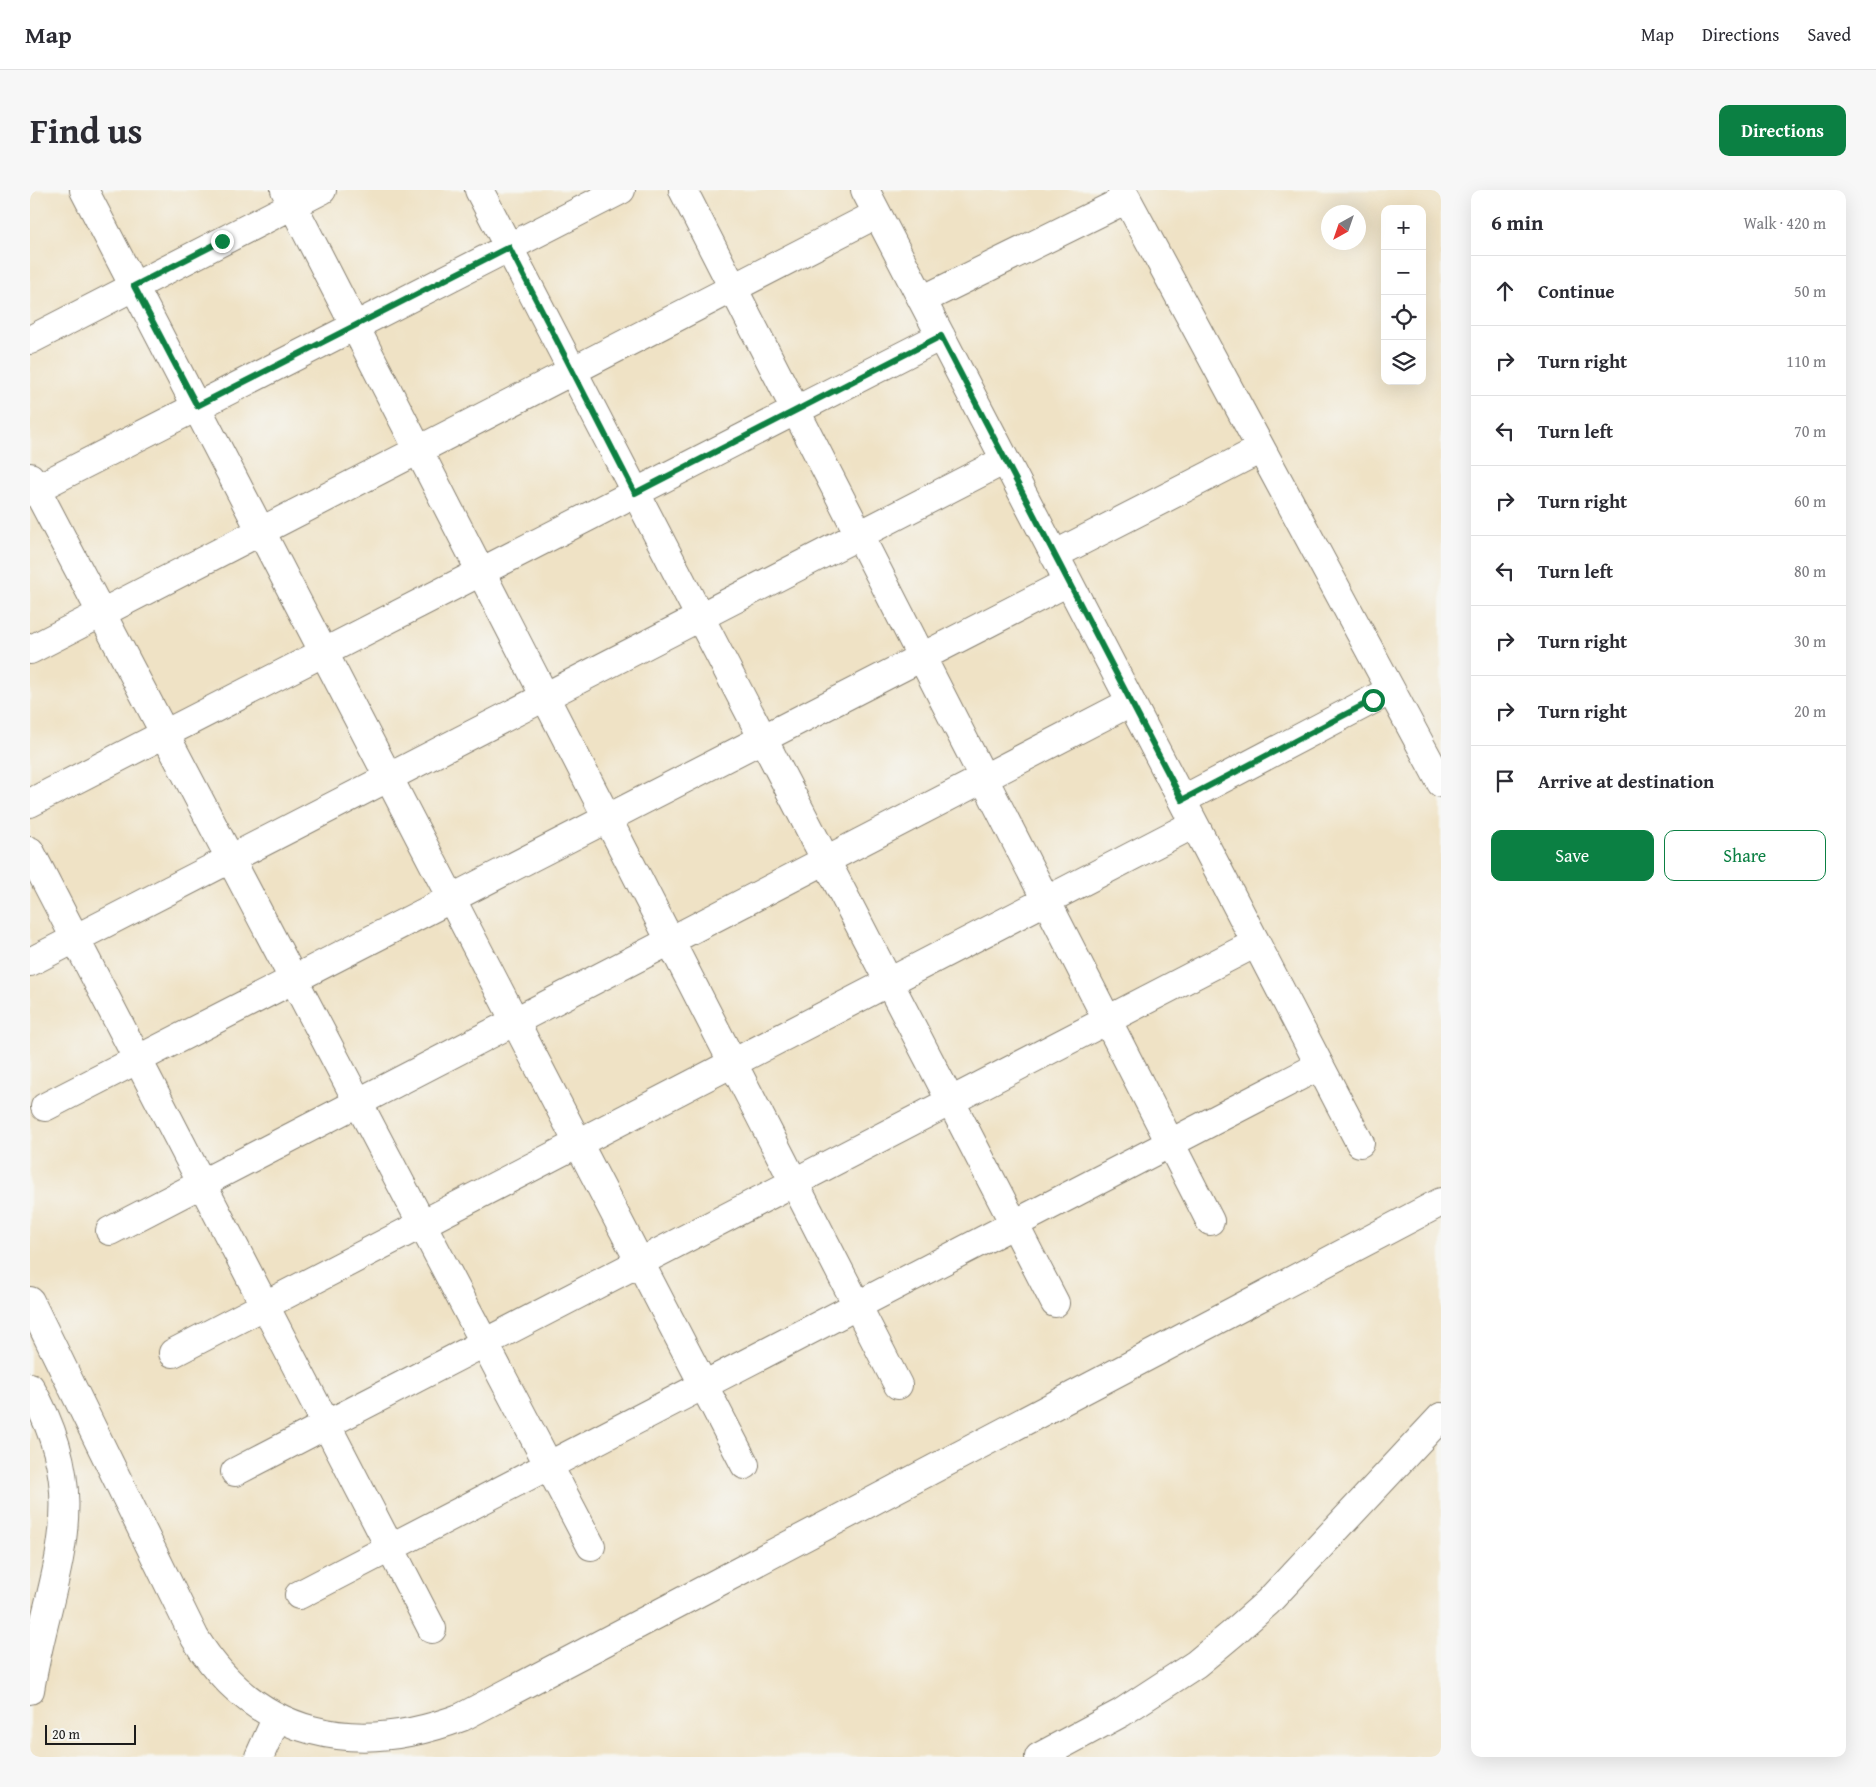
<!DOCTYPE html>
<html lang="en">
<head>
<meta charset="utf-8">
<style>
  body { margin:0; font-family:"Gentium Book Plus",serif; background:#f7f7f7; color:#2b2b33 }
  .controls { position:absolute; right:15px; top:15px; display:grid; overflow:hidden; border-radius:10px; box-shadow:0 5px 20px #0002 }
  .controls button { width:45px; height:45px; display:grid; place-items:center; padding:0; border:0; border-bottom:1px solid #e1e1e2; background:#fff; color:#2b2b33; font:25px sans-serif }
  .compass { position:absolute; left:1291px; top:15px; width:45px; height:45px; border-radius:50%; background:#fff; box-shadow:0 5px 20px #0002; rotate:220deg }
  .scale { position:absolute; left:15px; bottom:12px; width:91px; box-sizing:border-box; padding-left:5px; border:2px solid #1c1c1c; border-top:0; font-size:14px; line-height:18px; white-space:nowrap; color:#1c1c1c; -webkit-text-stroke:4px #f6f6f2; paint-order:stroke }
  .stop { position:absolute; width:15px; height:15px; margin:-11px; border:4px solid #0b8043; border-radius:50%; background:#fff }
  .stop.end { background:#0b8043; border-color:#fff; box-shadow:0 1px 5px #0008 }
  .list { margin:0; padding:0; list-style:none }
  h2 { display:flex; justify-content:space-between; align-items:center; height:65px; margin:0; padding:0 20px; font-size:21px }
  h2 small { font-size:16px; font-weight:400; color:#7c7c81 }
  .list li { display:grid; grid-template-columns:32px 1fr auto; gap:15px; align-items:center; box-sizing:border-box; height:70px; padding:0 20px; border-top:1px solid #e1e1e2 }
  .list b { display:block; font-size:19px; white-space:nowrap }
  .list em { font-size:16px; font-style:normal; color:#7c7c81 }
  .actions { display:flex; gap:10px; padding:15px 20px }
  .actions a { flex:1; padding:11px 0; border:1px solid #0b8043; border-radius:10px; text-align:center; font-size:18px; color:#0b8043 }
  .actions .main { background:#0b8043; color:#fff }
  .icon { flex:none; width:28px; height:28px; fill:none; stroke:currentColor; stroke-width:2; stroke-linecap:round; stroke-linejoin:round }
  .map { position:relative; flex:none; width:1411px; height:1567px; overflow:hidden; border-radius:10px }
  header { display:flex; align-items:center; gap:30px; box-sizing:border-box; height:70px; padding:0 25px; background:#fff; border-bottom:1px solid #e1e1e2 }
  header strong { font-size:24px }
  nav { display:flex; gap:28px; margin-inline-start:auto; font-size:18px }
  .intro { display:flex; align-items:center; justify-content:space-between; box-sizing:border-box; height:120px; padding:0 30px }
  h1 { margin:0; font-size:35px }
  .button { padding:12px 22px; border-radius:10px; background:#0b8043; color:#fff; font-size:18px; font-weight:700 }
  main { display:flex; gap:30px; padding:0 30px }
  aside { flex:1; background:#fff; border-radius:10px; box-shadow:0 5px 20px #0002 }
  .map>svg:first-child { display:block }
</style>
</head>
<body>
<header>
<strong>Map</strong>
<nav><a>Map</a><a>Directions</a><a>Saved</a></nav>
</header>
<div class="intro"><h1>Find us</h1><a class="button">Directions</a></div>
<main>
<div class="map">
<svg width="1411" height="1567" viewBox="0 0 1411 1567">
  <rect width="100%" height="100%" fill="#f6f6f2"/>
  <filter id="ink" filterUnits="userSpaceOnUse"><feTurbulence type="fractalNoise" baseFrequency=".02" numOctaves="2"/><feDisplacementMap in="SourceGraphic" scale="10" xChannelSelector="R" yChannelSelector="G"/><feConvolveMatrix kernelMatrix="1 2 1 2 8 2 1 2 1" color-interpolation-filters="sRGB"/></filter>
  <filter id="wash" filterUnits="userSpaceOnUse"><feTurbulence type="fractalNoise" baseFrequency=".0096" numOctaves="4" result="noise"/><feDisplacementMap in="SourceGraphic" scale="20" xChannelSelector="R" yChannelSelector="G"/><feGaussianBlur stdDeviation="1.12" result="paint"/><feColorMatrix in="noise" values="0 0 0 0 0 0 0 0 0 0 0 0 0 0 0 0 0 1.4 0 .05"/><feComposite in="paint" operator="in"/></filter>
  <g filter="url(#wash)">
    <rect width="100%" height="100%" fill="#efe2c5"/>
  </g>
  <g filter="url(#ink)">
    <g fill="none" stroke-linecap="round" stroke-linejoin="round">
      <g stroke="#867f70" stroke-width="30">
        <path id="minor" d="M54 0 715 1275
          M255 0 868 1195
          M449 0 1025 1113
          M653 0 1180 1031
          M835 0 1330 953
          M1092 0 1411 593
          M892 110 1097 9
          M0 150 292 0
          M0 287 561 1356
          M0 302 591 0
          M1024 365 1231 259
          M0 460 847 24
          M1152 610 1361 500
          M0 613 911 146
          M0 661 402 1439
          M0 772 975 270
          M15 917 1038 392
          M80 1041 1101 512
          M0 1111 165 1448C227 1548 326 1567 432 1527L1411 1012
          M143 1163 1164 634
          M0 1197C67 1312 19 1384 0 1500
          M205 1282 1226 753
          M269 1405 1289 876
          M229 1567 246 1529
          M1009 1567 1091 1523 1166 1474 1202 1444 1238 1412 1411 1227"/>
      </g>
      <use href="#minor" stroke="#fff" stroke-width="28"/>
    </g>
  </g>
  <g fill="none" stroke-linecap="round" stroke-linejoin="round" filter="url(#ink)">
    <path stroke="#0b8043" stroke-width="6" d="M192 51 104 96 167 216 479 57 605 303 911 146 1152 610 1343 510"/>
  </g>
</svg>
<div class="controls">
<button>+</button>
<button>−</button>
<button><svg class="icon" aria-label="locate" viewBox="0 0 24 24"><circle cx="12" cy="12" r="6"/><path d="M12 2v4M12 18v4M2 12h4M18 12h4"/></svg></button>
<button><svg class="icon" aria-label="layers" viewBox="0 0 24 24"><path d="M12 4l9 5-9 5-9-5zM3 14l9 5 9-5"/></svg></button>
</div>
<svg class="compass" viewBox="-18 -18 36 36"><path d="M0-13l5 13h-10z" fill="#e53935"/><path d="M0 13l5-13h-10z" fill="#7c7c81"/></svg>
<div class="scale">20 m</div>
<div class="stop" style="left:1343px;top:510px"></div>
<div class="stop end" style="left:192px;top:51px"></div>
</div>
<aside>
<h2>6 min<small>Walk · 420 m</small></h2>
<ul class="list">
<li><svg class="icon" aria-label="ahead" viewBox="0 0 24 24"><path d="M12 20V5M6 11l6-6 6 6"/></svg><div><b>Continue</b></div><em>50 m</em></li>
<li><svg class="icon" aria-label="right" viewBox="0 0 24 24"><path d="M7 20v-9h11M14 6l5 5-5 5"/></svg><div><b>Turn right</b></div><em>110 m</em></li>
<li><svg class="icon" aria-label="left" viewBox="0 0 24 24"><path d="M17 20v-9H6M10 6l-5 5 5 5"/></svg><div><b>Turn left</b></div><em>70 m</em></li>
<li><svg class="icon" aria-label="right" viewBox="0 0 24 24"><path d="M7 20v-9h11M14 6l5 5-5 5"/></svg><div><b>Turn right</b></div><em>60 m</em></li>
<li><svg class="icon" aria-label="left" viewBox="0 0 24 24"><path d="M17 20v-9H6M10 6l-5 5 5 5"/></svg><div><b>Turn left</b></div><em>80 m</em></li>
<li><svg class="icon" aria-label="right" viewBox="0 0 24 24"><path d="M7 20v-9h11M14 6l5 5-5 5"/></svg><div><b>Turn right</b></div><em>30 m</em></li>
<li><svg class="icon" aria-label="right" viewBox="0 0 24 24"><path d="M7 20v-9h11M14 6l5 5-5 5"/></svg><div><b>Turn right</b></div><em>20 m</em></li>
<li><svg class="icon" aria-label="arrive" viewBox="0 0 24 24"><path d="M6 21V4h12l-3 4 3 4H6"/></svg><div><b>Arrive at destination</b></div></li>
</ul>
<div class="actions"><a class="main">Save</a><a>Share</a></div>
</aside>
</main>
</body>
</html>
